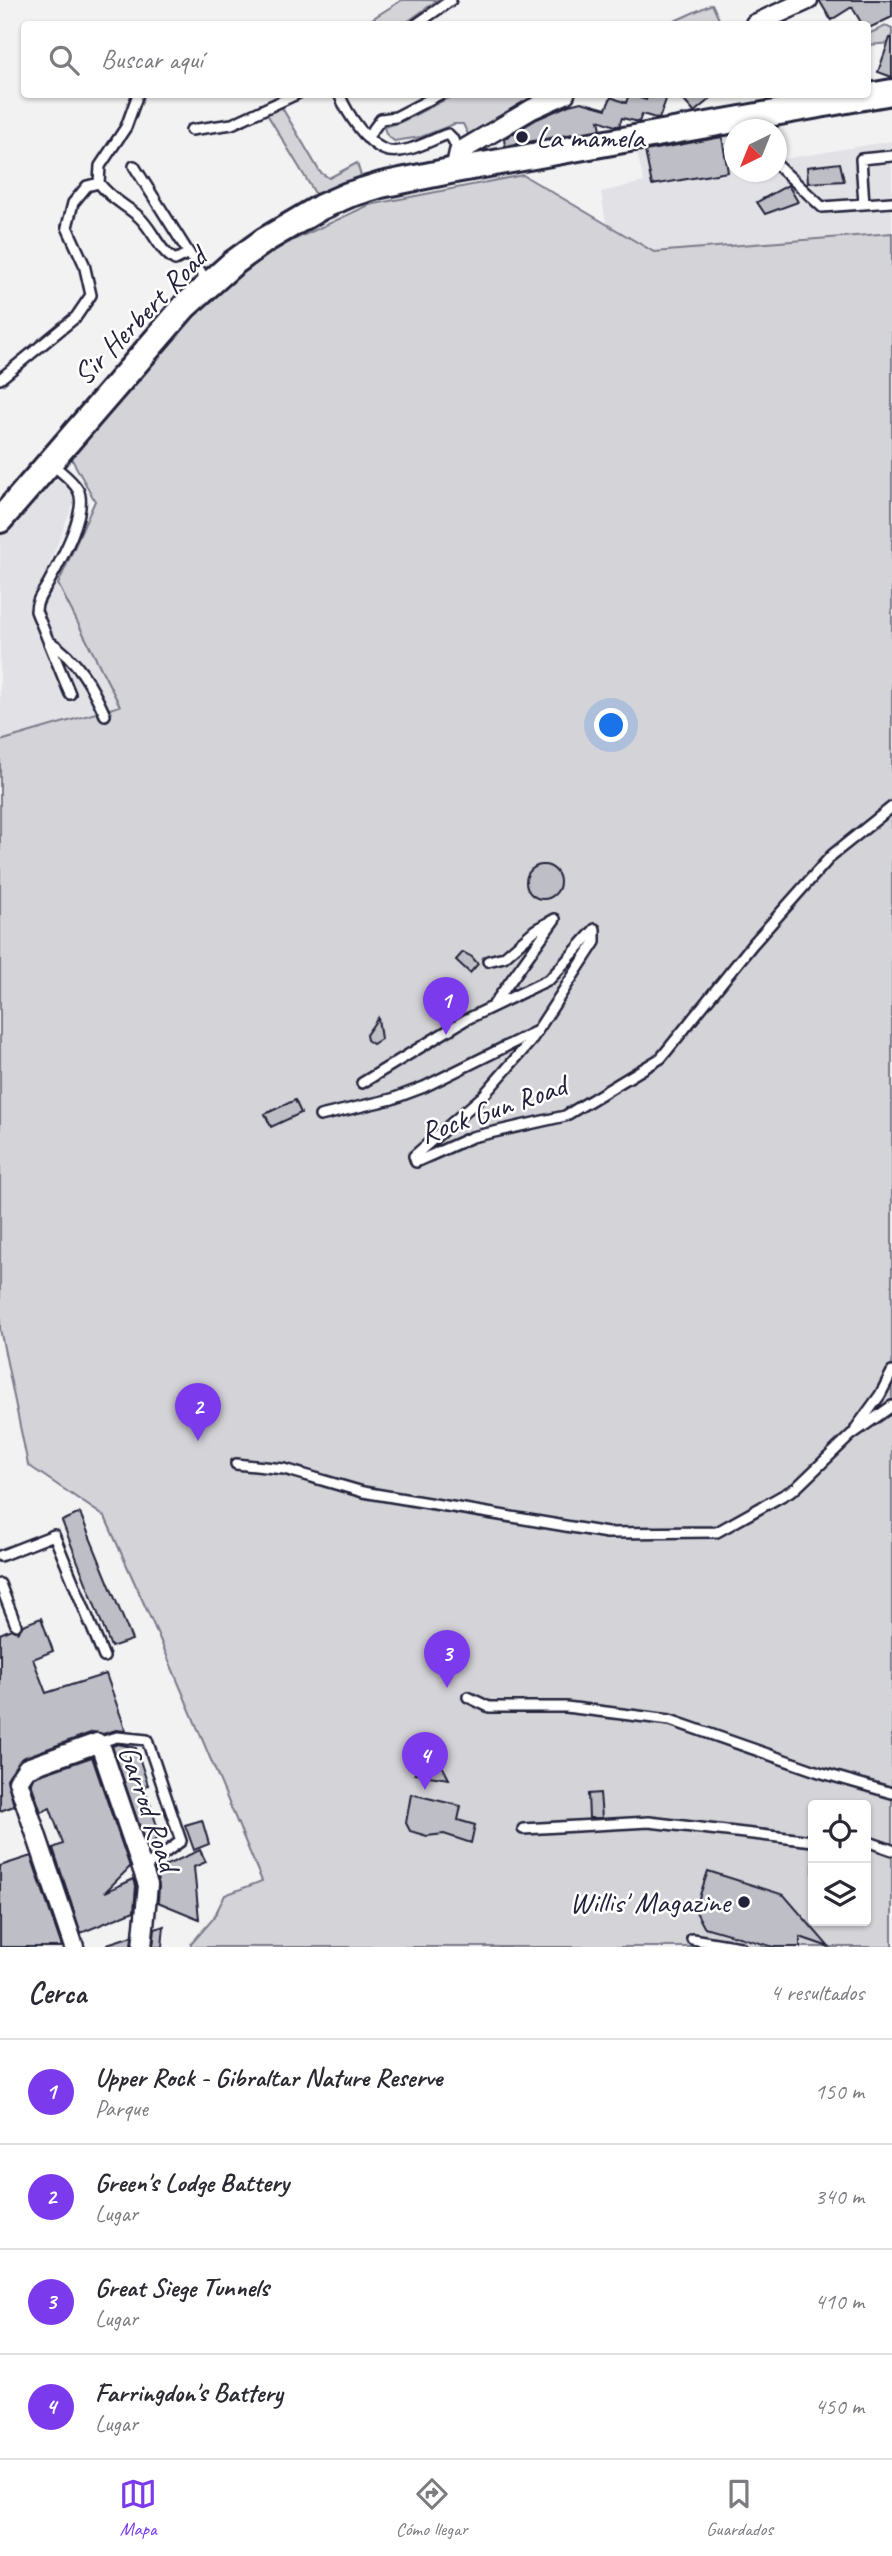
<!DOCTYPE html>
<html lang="es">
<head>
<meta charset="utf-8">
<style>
  body { margin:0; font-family:Caveat,sans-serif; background:#f7f7f7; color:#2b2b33 }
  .controls { position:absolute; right:21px; bottom:21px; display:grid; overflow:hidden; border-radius:7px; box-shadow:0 2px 5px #0004 }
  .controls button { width:63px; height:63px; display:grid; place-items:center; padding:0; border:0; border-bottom:2px solid #e1e1e2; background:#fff; color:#2b2b33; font:35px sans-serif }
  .compass { position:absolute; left:724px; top:119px; width:63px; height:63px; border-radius:50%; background:#fff; box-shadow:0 2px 5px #0004; rotate:223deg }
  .you { position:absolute; left:612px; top:726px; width:24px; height:24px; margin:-18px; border:5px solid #fff; border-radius:50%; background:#1a73e8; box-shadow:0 0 0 10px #1a73e833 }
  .badge { display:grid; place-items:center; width:46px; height:46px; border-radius:50%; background:#7c3aed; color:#fff; font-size:23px; font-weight:700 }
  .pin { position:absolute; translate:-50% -58px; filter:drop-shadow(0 2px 4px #0008) }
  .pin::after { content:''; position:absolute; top:37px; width:24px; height:21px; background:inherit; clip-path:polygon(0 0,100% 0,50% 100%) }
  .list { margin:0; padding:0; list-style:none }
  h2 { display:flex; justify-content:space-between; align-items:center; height:91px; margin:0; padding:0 28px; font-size:30px }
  h2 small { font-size:23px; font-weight:400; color:#7c7c81 }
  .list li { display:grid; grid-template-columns:46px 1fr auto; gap:21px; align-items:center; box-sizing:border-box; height:105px; padding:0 28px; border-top:2px solid #e1e1e2 }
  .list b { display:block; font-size:26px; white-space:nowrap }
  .list p { margin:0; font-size:23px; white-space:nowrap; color:#7c7c81 }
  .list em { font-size:23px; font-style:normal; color:#7c7c81 }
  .icon { flex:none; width:38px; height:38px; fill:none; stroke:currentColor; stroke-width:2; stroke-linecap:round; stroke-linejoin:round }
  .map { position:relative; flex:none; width:892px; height:1947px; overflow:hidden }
  .search { position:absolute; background:#fff; box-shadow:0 2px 5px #0004; left:21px; right:21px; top:21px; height:77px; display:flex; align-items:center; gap:18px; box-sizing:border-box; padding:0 24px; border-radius:7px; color:#7c7c81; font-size:26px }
  .sheet { height:511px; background:#fff }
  nav { display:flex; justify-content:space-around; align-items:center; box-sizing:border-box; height:98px; border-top:2px solid #e1e1e2; background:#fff; font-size:19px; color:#7c7c81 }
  nav a { display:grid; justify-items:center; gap:4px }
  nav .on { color:#7c3aed }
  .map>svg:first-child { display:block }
</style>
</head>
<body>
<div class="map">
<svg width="892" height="1947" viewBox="0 0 892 1947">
  <rect width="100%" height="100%" fill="#f2f2f3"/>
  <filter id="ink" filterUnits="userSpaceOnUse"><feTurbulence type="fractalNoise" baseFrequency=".0143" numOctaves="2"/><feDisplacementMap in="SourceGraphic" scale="14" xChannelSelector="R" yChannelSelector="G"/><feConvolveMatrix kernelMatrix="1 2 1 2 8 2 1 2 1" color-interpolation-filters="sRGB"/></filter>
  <g filter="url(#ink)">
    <path fill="#e2e2e6" d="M765 118 768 129 734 130V172H776L777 155 778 160 892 141V233L654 252 606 223 601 192 644 182 634 141Z
      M59 481 74 494 73 504 42 583 58 584 121 706 0 741V535L45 482Z"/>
    <path fill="#d3d3d8" stroke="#7a7a8a" stroke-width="2" fill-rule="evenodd" d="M402 0H438L404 24H364Z
      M712 4 719 19 709 24H668Z
      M886 26 892 29V43L868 45V34Z
      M469 95H553L471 140 463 124H454L421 137 394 141 386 134 384 127 403 121 446 99Z
      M281 106 320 172 329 178 357 163 361 176 316 195 267 114Z
      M523 175 654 252 892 233V1947H191V1944L213 1919 225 1895 262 1881 159 1637 105 1517 28 1465 0 1329V741L120 706 58 584 95 501 70 456 202 305 276 248 369 205ZM813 1805H866V1921H813Z"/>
    <path fill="#bebec6" stroke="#22223b" stroke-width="2" d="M819 0H892V17L867 29V24H862L852 7 831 20Z
      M890 38H892V77L878 72Z
      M629 94 646 100 648 94H668L659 119 642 114 639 122 622 118 619 126H615L599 120 601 129 505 146 504 139 537 119 569 105 581 102 606 109 611 97 626 103Z
      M678 94H716L694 112Z
      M722 137 728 172 652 185 645 151Z
      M840 163 844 181 808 183 807 167Z
      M788 185 798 202 765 214 757 202Z
      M526 882a17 17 0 1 1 34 0a17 17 0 1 1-34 0Z
      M463 952 472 957 478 964 470 973 456 960Z
      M378 1018 381 1039 373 1044 367 1040 366 1035Z
      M295 1100 301 1113 271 1127 265 1114Z
      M80 1513 132 1640 111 1647 62 1521Z
      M41 1618 53 1651 33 1659 46 1693 106 1674 126 1731 116 1730 103 1734 93 1732 22 1758 7 1779 14 1806 0 1811V1634L11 1629 18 1632 23 1625Z
      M118 1744 136 1748 148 1785 144 1786 160 1835 147 1848 112 1746Z
      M420 1750 429 1760H439L449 1779 415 1774Z
      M92 1757 130 1867 105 1892 134 1879 136 1886 134 1911 81 1933 53 1848 63 1844 50 1808 41 1812 31 1783 34 1777Z
      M600 1793 602 1818H589L588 1794Z
      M411 1794 461 1806 458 1820 475 1825 471 1843 444 1834 427 1836 410 1831 406 1823Z
      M202 1820 209 1844 194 1850 185 1825Z
      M200 1850 206 1862 194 1867 199 1919 158 1902 159 1886 155 1870Z
      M31 1856 62 1947H0V1866Z
      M708 1871 784 1895 829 1947 800 1937V1947H774L704 1927 695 1910Z
      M164 1926 162 1947H153L155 1929Z
      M132 1936 131 1947H107V1944Z"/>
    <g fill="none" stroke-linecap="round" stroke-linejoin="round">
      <g stroke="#22223b" stroke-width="14">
        <path id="lane" d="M417 24 451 0
          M138 94 126 127 100 166 99 183C111 199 124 204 138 216 153 229 158 250 175 260L189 253
          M339 94C347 113 368 147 389 151 408 154 430 140 448 134L452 138 459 152
          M191 130 232 124 297 94
          M367 138 381 119 396 117 440 94
          M776 164 822 207 892 202
          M134 166 207 282
          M864 204 861 159 892 156
          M0 379 76 317 91 295 84 264 67 227 73 203 87 186 99 183
          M51 463C59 471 72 479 78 490 89 510 60 562 49 582 44 592 36 599 36 611L70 694
          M49 641C78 660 91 684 105 715
          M488 961 504 957 535 930 555 919 494 1004
          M362 1083 465 1020 550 979 595 929V942L530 1042 483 1096 414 1156 416 1162 472 1137 565 1116 661 1058 752 945 832 855 892 807
          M320 1116 392 1099 424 1087 535 1032
          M856 1428 880 1395 892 1372
          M236 1464 284 1469 363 1492 607 1533 717 1532 796 1488 851 1435 892 1406
          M0 1556 54 1535 104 1657
          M0 1584 16 1625
          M468 1697 489 1707H566L670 1720 819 1772 892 1793
          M97 1743 117 1737 147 1740 181 1841 143 1869
          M523 1829 649 1822 813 1841
          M866 1841 892 1850
          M692 1939 740 1947"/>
      </g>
      <g stroke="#22223b" stroke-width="23">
        <path id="street" d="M755 24 808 0
          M455 170 459 152 532 109 565 94
          M74 1947 18 1781 27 1768 97 1743 102 1750 148 1885 142 1947"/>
      </g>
      <g stroke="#22223b" stroke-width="30">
        <path id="secondary" d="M0 520 185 306 232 264 265 240 321 207 348 195 381 185 455 170 892 92"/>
      </g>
      <use href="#lane" stroke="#fff" stroke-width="9"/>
      <use href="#street" stroke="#fff" stroke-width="18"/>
      <use href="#secondary" stroke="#fff" stroke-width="24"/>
    </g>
  </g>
  <g fill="#22223b" stroke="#fff" stroke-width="2.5">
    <circle cx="522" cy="137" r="7"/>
    <circle cx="744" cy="1902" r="7"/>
  </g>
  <g text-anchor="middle" stroke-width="5" stroke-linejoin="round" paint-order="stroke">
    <g font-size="30" fill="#22223b" stroke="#fff" text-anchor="start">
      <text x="536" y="147">La mamela</text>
      <text x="730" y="1912" text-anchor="end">Willis' Magazine</text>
    </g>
    <g font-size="30" fill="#22223b" stroke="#fff">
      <text transform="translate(140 316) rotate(-46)" y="10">Sir Herbert Road</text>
      <text transform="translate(493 1109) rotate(-19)" y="10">Rock Gun Road</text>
      <text transform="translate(149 1808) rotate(71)" y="10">Garrod Road</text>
    </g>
  </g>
</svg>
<div class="controls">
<button><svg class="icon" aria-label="locate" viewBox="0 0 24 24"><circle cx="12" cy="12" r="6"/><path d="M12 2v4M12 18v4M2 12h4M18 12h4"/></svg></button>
<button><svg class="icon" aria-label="layers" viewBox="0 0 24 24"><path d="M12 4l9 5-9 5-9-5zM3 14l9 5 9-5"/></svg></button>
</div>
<svg class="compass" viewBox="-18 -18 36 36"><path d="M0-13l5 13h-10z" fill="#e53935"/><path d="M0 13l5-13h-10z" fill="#7c7c81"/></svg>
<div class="you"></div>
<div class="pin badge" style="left:446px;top:1035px">1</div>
<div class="pin badge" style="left:198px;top:1441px">2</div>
<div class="pin badge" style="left:447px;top:1688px">3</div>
<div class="pin badge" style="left:425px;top:1790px">4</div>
<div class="search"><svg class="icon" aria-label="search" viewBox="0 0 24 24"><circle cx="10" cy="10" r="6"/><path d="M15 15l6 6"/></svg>Buscar aquí</div>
</div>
<section class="sheet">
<h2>Cerca<small>4 resultados</small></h2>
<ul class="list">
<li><span class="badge">1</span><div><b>Upper Rock - Gibraltar Nature Reserve</b><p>Parque</p></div><em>150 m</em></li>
<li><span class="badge">2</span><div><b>Green's Lodge Battery</b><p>Lugar</p></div><em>340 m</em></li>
<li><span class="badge">3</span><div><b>Great Siege Tunnels</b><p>Lugar</p></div><em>410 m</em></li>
<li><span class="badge">4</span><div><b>Farringdon's Battery</b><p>Lugar</p></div><em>450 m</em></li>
</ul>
</section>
<nav>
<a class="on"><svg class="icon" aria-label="map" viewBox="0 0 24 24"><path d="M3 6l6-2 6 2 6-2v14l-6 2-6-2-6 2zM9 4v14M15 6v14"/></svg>Mapa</a>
<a><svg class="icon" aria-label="directions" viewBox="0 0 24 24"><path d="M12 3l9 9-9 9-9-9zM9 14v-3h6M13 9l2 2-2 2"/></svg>Cómo llegar</a>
<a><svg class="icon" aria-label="saved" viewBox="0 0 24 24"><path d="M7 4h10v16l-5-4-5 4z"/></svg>Guardados</a>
</nav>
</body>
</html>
